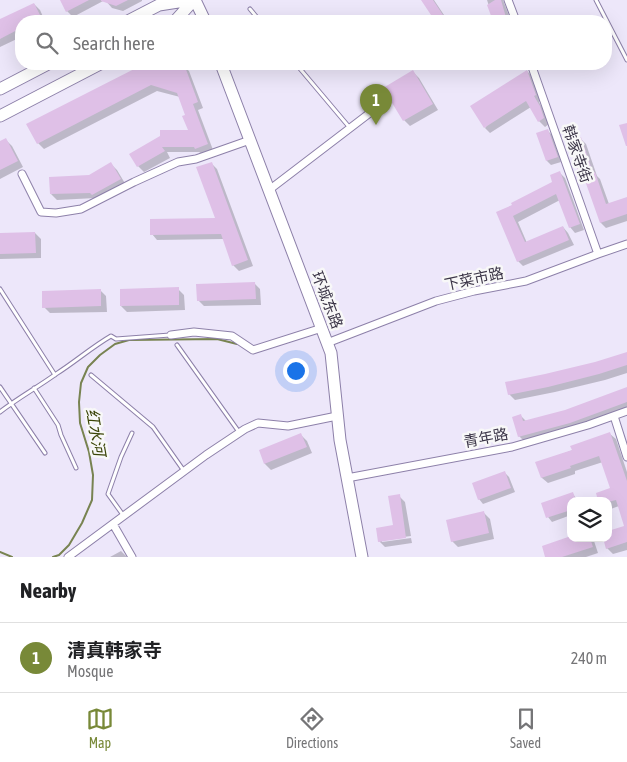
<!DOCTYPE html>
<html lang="en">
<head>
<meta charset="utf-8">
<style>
  body { margin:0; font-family:"Asap Condensed","Noto Sans SC",sans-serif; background:#f2f2f2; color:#202124 }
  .controls { position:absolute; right:15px; bottom:15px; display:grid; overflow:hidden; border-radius:10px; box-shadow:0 5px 20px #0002 }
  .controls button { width:45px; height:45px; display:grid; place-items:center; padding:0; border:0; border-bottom:1px solid #e0e0e0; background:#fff; color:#202124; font:25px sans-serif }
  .you { position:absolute; left:295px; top:370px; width:18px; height:18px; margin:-12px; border:4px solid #fff; border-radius:50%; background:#1a73e8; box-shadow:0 0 0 8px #1a73e833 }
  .badge { display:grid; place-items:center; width:32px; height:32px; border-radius:50%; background:#788938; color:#fff; font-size:16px; font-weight:700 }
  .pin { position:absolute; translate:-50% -41px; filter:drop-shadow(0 1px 2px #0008) }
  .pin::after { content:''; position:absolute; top:26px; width:18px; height:15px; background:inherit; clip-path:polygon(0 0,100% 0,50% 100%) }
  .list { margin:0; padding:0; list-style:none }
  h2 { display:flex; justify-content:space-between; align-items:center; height:65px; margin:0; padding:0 20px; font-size:21px }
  h2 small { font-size:16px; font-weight:400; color:#757577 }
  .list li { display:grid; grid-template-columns:32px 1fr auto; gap:15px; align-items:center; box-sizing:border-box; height:70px; padding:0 20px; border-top:1px solid #e0e0e0 }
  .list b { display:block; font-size:19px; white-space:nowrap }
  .list p { margin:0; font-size:16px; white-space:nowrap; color:#757577 }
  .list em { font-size:16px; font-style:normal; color:#757577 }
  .icon { flex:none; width:28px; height:28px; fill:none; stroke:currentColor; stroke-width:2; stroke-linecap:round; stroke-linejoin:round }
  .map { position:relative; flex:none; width:627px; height:557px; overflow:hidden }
  .search { position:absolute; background:#fff; box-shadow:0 5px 20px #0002; left:15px; right:15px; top:15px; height:55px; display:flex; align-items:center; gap:12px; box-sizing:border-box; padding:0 18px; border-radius:20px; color:#757577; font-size:19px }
  .sheet { height:135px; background:#fff }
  nav { display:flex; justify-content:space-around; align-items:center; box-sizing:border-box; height:70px; border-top:1px solid #e0e0e0; background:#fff; font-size:14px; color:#757577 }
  nav a { display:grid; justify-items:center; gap:2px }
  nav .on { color:#788938 }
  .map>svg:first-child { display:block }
</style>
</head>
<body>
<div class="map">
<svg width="627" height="557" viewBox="0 0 627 557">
  <rect width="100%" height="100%" fill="#ede7fa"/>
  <path fill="#0003" d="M61 0H105L73 17 67 11Z
    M105 0H142V1L123 11 112 8Z
    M422 0H434L448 21H436Z
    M487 0H503L511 21H494Z
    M34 4 40 10 45 21H21V37L0 47V21Z
    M146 64H181L189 71 203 108 198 110 213 150 202 154 199 152H167L170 158 144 172 138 166 131 154 189 131 186 116 180 97 157 91 44 149 38 143 28 125Z
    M464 64H478L470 69Z
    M527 71 533 77 540 101 539 102 545 113 549 124 545 127 539 121 531 107 490 133 485 128Z
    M413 72 419 78 438 110 410 126 404 120 385 88Z
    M547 130 552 135 561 162 551 165 547 161 537 134Z
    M581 139 586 144 597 176 600 179 609 204 627 198V221L606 228 601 223 586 180 581 175Z
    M6 140 12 146 23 167 0 179V143Z
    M211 163 217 169 253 266 239 271 233 265 224 239 157 240 152 234 217 219Z
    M111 164 117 170 126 185 96 198 57 200 51 194 89 176Z
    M560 173 565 178 584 230 575 233 570 227 560 200 518 222 527 243 563 227 568 233 574 245 523 266 518 261 498 213 554 183Z
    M35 233 41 239V258L0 259V234Z
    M254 283 260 289 261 305 204 306 198 300Z
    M178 289 184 295 185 310 127 312 121 306Z
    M100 290 106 296 107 312 50 313 44 307Z
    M627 353V373L605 380 555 392 515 400 509 394 595 363Z
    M627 388V409L525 442 519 436 521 416 526 421 565 411Z
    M610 434 616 439 627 472V550L613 554 607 548 608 538 625 526 619 506 608 510V501L612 488 603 462 575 471V474L548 483 542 478 537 463 573 450Z
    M301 435 307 441 312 453 271 470 265 464 260 451Z
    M505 473 509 477 515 492 483 504 479 499Z
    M573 494 578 501H571V515L552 522 548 517Z
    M399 496 405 502 411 536 382 540V542L411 538 412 543 385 547 379 541 394 526Z
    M484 513 490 519 494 539 458 547 452 541Z
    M571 538H593L598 553 586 557H547Z
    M121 551 127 557H110Z"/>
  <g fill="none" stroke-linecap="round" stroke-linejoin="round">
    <path stroke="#788351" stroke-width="2" d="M0 552 12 557
      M53 557 59 555 69 545 82 523 92 500 93 475 89 452 80 423 79 402 81 383 88 367 100 355 115 344 129 340 217 339 237 344"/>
  </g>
  <path fill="#dfc0e7" d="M60 0H89L66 12Z
    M101 0H128L116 6 101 1Z
    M421 0H433L447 21H435Z
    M495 0H501L507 21H493L487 5Z
    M34 3 42 19 36 21H21V28L0 39V19Z
    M144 64H184L198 102 193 104 208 144 195 149 194 147H162L165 151 137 167 129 154 160 136V130H188L182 116 185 115 177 93 151 85 37 144 26 124Z
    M413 70 433 104 403 121 383 88Z
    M527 70 536 95 534 96 540 106 544 118 538 122 526 101 484 128 470 106Z
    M627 123V146H626L619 125Z
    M548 129 558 157 546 161 536 133Z
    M581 137 593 173 595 172 606 204 627 197V214L600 223 583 175 580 176 568 142Z
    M6 138 18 161 0 170V141Z
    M111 162 121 179 92 195 90 193 50 194 49 177 89 175Z
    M212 162 248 260 232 266 221 234 150 235V219L215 218 196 167Z
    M560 171 580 224 569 228 556 194 513 216 525 242 563 226 569 240 517 262 496 212 512 205 511 203 552 182 550 175Z
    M35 232 36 253 0 254V233Z
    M255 282 256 299 197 301 196 284Z
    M179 287V305L120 306V289Z
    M101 289V306L42 308V291Z
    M627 352V365L599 374 548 387 508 395 505 382 545 374 595 362Z
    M627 387V402L570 423 518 437 512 417 521 414 523 421 565 410Z
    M610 432 627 481V542L606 549 603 538H608V531L624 526 616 500 608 502V501H598L596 493 610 488 599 456 570 466 571 468 541 478 535 462 572 450 570 446Z
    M301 433 307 447 264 464 259 450Z
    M505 471 511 488 478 500 472 483Z
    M573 492 576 501H571V510L546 518 541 503Z
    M400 494 406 538 378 542 376 528 393 525 388 496Z
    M484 511 489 533 451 542 446 520Z
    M571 536V538H590L593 547 562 557H545L542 546Z"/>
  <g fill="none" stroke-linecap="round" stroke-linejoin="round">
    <g stroke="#8d80a9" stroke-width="5">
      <path id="service" d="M596 0 627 60
        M250 9 260 21
        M296 64 350 128
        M0 289 55 375
        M177 345 239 432
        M91 375 153 427 184 471
        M0 387 45 453
        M34 388 58 425 61 435 76 468
        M0 412C18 398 38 387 56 374 75 362 92 347 111 336L116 339 170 335
        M123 515 108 494 121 457 132 433"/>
    </g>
    <g stroke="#8d80a9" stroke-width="9">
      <path id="minor" d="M508 0 516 21
        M531 64 598 254
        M22 174 41 212 56 213 81 209 134 182 178 162 196 159 250 140
        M269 190 375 109
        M171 335 194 332 232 336 253 350 322 328
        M327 343 436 301 474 291 526 281 598 254 627 244
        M614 416 627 457
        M347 478 512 447 588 425 627 411
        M113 524 132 557
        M68 557 206 455 245 429 258 423 288 426 337 416"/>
    </g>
    <g stroke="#8d80a9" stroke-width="13">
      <path id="primary" d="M195 0 205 21
        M128 21 159 5 191 0
        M175 21 194 0
        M221 64 331 353 340 440 362 557
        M0 89 48 64
        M0 116 100 64"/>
    </g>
    <use href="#service" stroke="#fff" stroke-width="3"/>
    <use href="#minor" stroke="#fff" stroke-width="7"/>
    <use href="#primary" stroke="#fff" stroke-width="11"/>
  </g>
  <g text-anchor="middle" stroke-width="5" stroke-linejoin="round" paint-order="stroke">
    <g font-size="15" fill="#3d3749" stroke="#f8f8f8">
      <text transform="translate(577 154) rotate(71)" y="5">韩家寺街</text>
      <text transform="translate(474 279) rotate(-12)" y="5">下菜市路</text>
      <text transform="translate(327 300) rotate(69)" y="5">环城东路</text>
      <text transform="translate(486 438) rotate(-11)" y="5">青年路</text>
    </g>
    <g font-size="16" font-style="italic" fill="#3a4407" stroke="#f8f8f8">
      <text transform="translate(96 432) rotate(80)" y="6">红水河</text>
    </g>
  </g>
</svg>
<div class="controls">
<button><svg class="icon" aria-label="layers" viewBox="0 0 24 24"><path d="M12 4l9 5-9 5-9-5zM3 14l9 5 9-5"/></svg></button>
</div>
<div class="you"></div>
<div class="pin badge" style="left:376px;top:125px">1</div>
<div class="search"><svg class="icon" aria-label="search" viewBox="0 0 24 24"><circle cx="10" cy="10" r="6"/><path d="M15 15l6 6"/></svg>Search here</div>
</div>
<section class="sheet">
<h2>Nearby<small></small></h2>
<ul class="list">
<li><span class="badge">1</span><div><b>清真韩家寺</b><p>Mosque</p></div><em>240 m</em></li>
</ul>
</section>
<nav>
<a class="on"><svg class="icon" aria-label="map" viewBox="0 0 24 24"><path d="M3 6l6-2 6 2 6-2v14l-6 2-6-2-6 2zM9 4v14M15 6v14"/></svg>Map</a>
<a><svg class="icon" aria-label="directions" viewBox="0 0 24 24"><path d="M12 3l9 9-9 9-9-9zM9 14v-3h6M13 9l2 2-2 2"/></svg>Directions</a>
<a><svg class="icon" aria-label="saved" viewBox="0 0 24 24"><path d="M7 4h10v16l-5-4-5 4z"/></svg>Saved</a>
</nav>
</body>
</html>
